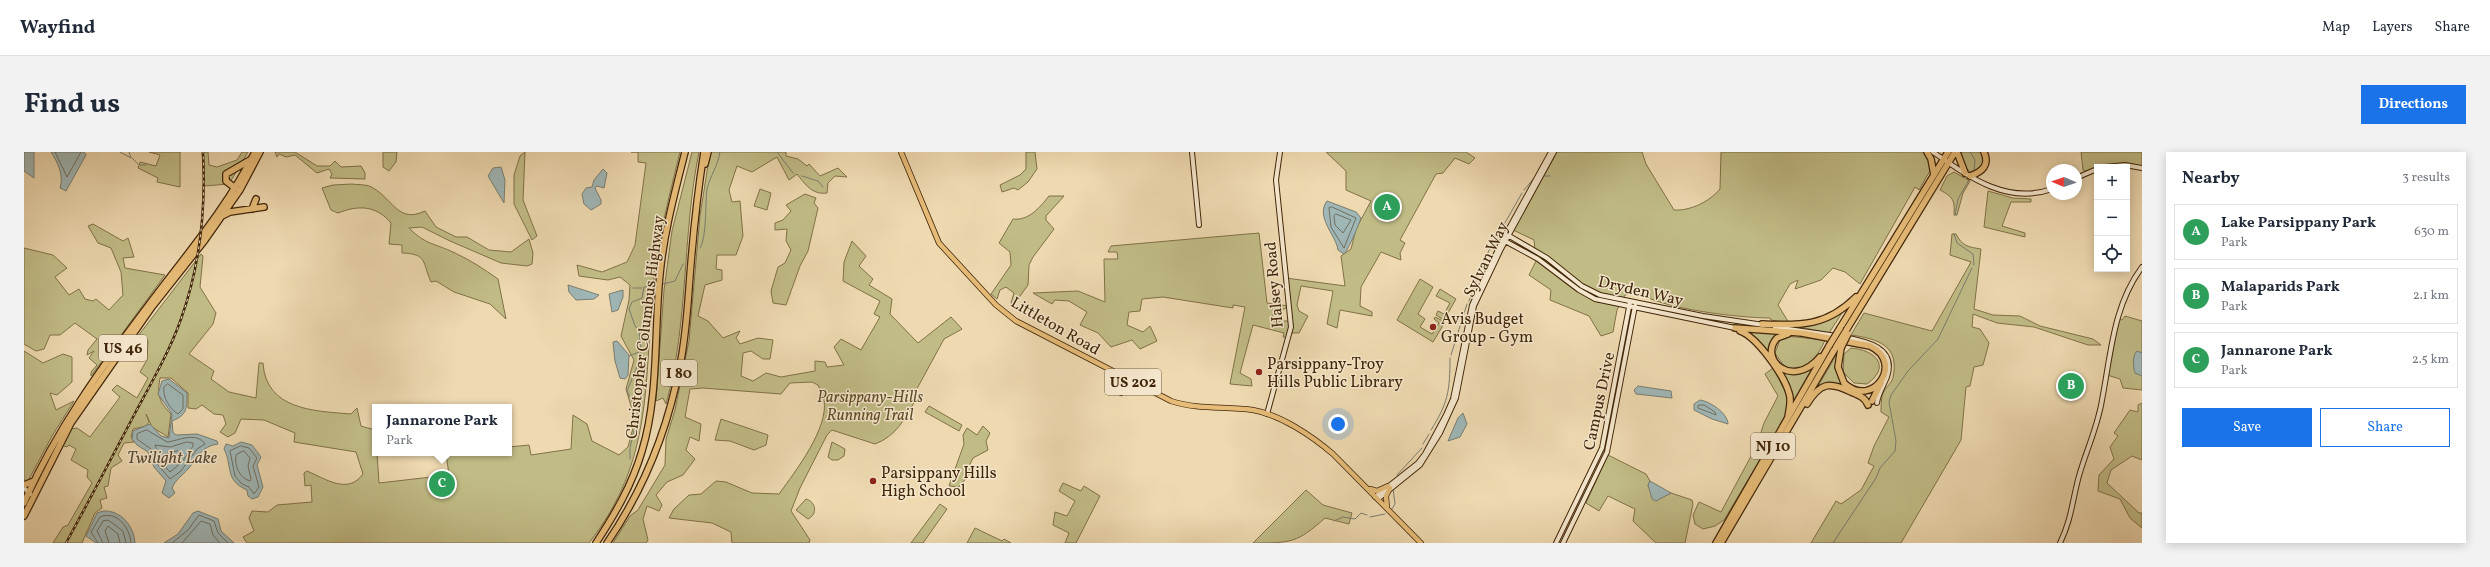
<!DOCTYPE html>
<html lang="en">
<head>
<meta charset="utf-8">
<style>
  body { margin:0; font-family:Vollkorn,serif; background:#f2f2f3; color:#1f2937 }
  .controls { position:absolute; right:12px; top:12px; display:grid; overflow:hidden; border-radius:0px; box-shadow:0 2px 10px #0003 }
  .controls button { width:36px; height:36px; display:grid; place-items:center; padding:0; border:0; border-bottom:1px solid #e0e1e3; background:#fff; color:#1f2937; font:20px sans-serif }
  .compass { position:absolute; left:2022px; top:12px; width:36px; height:36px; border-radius:50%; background:#fff; box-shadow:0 2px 10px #0003; rotate:272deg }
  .you { position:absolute; left:1314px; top:272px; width:14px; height:14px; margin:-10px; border:3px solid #fff; border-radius:50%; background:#1a73e8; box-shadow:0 0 0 6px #1a73e833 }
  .badge { display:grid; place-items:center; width:26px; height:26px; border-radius:50%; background:#1a73e8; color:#fff; font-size:13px; font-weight:700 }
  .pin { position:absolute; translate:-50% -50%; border:2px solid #fff; box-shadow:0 1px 4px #0006 }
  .popup { position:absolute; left:348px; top:252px; width:140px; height:52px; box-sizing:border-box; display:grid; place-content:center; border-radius:0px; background:#fff; filter:drop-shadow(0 1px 3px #0005); font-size:13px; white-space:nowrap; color:#747a83 }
  .popup b { font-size:15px; color:#1f2937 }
  .popup::after { content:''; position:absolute; left:50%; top:100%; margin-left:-8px; border:8px solid transparent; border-top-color:#fff }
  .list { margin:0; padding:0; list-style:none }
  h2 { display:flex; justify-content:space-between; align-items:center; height:52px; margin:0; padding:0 16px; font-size:17px }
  h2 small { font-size:13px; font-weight:400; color:#747a83 }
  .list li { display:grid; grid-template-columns:26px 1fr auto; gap:12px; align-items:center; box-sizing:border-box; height:56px; margin:0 8px 8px; padding:0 8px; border:1px solid #e0e1e3; border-radius:0px }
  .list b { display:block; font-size:15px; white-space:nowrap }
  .list p { margin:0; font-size:13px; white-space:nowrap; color:#747a83 }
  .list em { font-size:13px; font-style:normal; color:#747a83 }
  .actions { display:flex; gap:8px; padding:12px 16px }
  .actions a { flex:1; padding:9px 0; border:1px solid #1a73e8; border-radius:0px; text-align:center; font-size:14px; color:#1a73e8 }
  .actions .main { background:#1a73e8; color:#fff }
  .icon { flex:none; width:22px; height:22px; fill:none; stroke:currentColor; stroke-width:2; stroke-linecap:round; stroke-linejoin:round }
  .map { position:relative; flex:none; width:2118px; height:391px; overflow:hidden; border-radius:0px }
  header { display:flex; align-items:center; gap:24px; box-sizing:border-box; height:56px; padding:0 20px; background:#fff; border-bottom:1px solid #e0e1e3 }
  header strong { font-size:19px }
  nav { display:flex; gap:22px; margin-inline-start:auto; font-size:14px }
  .intro { display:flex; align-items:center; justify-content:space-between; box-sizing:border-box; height:96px; padding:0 24px }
  h1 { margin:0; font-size:28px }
  .button { padding:10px 18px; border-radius:0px; background:#1a73e8; color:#fff; font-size:14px; font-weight:700 }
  main { display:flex; gap:24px; padding:0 24px }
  aside { flex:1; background:#fff; border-radius:0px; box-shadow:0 2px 10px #0003 }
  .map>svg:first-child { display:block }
</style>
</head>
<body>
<header>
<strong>Wayfind</strong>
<nav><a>Map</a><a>Layers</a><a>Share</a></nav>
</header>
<div class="intro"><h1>Find us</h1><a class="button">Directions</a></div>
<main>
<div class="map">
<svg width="2118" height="391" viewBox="0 0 2118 391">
  <rect width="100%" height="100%" fill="#eed9b0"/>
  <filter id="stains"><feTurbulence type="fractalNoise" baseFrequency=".005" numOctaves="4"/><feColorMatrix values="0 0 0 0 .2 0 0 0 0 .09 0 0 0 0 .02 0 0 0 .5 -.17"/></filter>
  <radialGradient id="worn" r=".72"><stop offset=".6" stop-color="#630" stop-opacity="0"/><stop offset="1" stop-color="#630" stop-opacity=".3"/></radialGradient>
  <path fill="#c1bc86" stroke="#817148" d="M125 0H156V35L133 30 134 26 114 16 116 10 132 14 136 3Z
    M178 0H184L185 13 193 15 213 8 218 0H224L205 32 180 34Z
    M251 0H271L293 14H306L311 9 317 15 337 14 341 21V27L306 26 308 22 305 17 293 21 271 3 262 5 255 2 253 5Z
    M359 0H373L372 10 365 19 359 15Z
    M501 0 499 48 513 84 508 88 490 52V23L496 4Z
    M607 0H656C645 45 633 90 629 137 620 234 629 309 565 391H223L219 385 230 379 225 366 228 359 244 360 253 353 288 350 287 333 281 334 280 321 283 319C302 327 324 343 339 322L332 300 270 290 271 281 240 268 217 267 211 281 204 285 196 280 202 272 199 263 190 262 178 253 172 257 164 256V241L147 226H136C133 243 135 250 147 262L144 285 128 275 122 262 125 270 122 274 109 277 107 285 110 290 100 291 94 303 98 309 87 316 84 334 80 335 83 346 76 348 78 356 71 361 58 391H29L39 375 44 373 68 331 63 325 64 318 47 308 52 297 45 293 43 295 37 293 46 277 53 276 66 285 96 245 88 238 93 233 113 246 124 226 116 220 123 208 124 189 114 184 177 102 179 104 176 135 192 161 189 172 165 202 190 219 187 227 205 240 232 246 235 211H239C242 258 290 259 327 262L333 256 337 274 351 278V301H353L355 331 425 323 422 301H485V295L505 293 507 303 547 297 549 263 563 272 568 289 595 303 604 295 611 268 602 237 610 208 597 184 605 148 606 133 596 125 584 128 555 124 553 113 578 120 603 110 611 93 622 11 614 10V0Z
    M668 0H675C658 83 665 170 642 252L639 246 632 249 640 138 648 79Z
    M686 0H762V4L774 7 783 14 785 12 796 24 814 16 823 25 811 24 804 31 803 41C788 43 781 32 773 22L765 28 753 5 728 20 713 14 705 38 708 50 716 49 719 84 712 103H693L692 117 698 118V128L681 133 674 164 684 169 699 186 716 179 712 186 716 192 734 186 749 188 746 207H739L727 199 719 201 717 224 729 229 742 221 757 225 791 219V209L801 210 803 215 820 213 810 195 817 187 837 198 856 165 850 162 856 149 819 129 820 110 828 89 842 104 835 114 849 127 845 133 868 147 866 162 894 191 927 165 938 177 920 187 889 244 891 249C880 268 872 284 851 292L808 278 803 283 776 336 767 359 786 388 785 391H708L707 380 688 371 645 366 650 357 665 343 677 342 692 329 702 330 728 341 755 342C771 320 805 276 800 248 799 243 796 238 794 233L788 230 766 231 757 242 679 236 666 237 661 265 677 272 675 289 666 285 662 298 671 307 659 323 643 330 632 343 638 353 635 359 623 354 619 367 624 388 622 391H589L606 364 614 358 641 313 642 287 651 258 665 189 676 64Z
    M1002 0H1011L1013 17 1004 30 994 38 990 36 978 40 976 33 996 23 1002 17Z
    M1302 0H1442L1451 6 1445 12 1431 6 1419 21 1412 22 1376 88 1381 91 1376 101 1377 108 1357 100 1337 135 1336 154 1348 160V164L1316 158 1313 176 1303 172 1309 139 1277 134 1273 153 1275 159 1284 164 1275 181H1266L1265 186 1259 185 1260 181 1229 173 1216 221 1227 227 1228 234 1206 232 1221 155 1209 153V156L1139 145 1118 147 1116 159 1105 160 1103 173 1119 180 1126 174 1133 189 1116 197 1108 188 1087 195 1074 181 1056 173 1063 160 1045 149 1031 148 1028 152 1009 141 1054 139 1081 150 1080 107H1094L1093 100H1084L1087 94 1235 81 1243 151 1265 154 1247 165 1250 169H1268L1262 126 1321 134 1317 104 1327 97 1332 77 1347 49 1322 38V19Z
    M1527 0H1618L1622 12 1650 58C1667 59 1686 49 1696 37L1697 0H1901L1904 3 1907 17 1895 38 1891 35 1836 132 1821 120 1809 116 1797 128 1771 137 1774 128 1766 132 1754 153 1765 171 1747 168 1746 166C1716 166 1637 157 1613 140L1601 143 1593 158 1589 180 1577 184 1565 164 1526 148 1527 138 1505 123 1512 109 1510 88 1489 78 1531 4Z
    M1938 0H1958L1960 11 1951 21C1942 20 1939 11 1936 3Z
    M2057 0H2118V15L2087 13 2073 15V17L2064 20 2059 18Z
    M1930 20 1946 29 1939 41 1933 63H1930C1931 48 1929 45 1916 38L1923 24Z
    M328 32C334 33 344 32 349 36 369 47 374 72 401 59L412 75 432 85H443L465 98 487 100 505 87 509 101 508 112 503 114 477 111 426 89 398 75 385 76C402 93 410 91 431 101 446 108 460 117 474 127L482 167 466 152 430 140 412 129 407 130C398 110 404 102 378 101V93L365 92 367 71C352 53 334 53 314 61L307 58 298 36 309 33Z
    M736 37 747 41 743 58 730 54Z
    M1964 39 1989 46 2007 47V50H1987L1978 74 2001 81V85L1960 75Z
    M781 42 792 46 790 51 794 56 784 99 776 114 762 153 749 151 747 139 754 115 761 111 767 98 762 89 763 77 751 78V71L759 68 767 59 762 53Z
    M1025 44H1040L1022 64V68L1030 77 1009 105 1005 113 1004 133 989 154 987 151 990 141 982 135 976 138 973 147 967 142 987 113 986 100 975 91 989 67C1005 69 1016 55 1025 44Z
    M69 72 99 89 104 86 110 105 99 106 101 116 141 123 67 224V220L73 213 65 206 70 199 63 203 64 198 73 187 51 171 36 183H26L20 197 12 199 0 192V96L29 103 43 116 31 125 45 143 55 137 61 147 69 149 72 147 85 158 99 143 97 120 87 96 74 91 64 74Z
    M1928 82H1932C1938 94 1944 95 1957 97L1950 157 1969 163 1996 164 2016 174 2069 187 2077 193H2064L2010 175 1973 171 1949 162 1948 175 1956 177 1965 191 1959 213 1950 215 1946 234 1942 235 1937 288 1877 391H1787L1812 349 1817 352 1837 338 1850 314 1844 311 1850 294 1865 265 1857 260C1857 254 1857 244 1860 239 1863 234 1867 232 1869 226 1876 193 1854 187 1827 183L1840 161 1908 179 1947 110 1926 103Z
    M1396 127 1409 135 1394 162 1401 167 1396 175 1408 182 1415 171 1410 167 1411 165 1419 169 1418 175 1409 190 1373 168Z
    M1416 137 1432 147 1420 168 1412 163 1414 159 1420 162 1426 151 1412 144Z
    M1818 161 1805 181 1776 175 1796 171Z
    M2101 164 2118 169V238L2099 236 2096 227 2083 223 2093 167 2098 168Z
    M1724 179 1758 181 1753 185 1747 203 1764 221H1777L1789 215 1768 254V246L1734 189Z
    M1762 184 1801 188C1796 201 1778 228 1761 214 1757 211 1754 205 1751 201L1756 188Z
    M1827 196C1851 198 1868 214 1843 232L1830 231 1819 220 1820 202Z
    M1815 198 1812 218 1822 235 1793 236Z
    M0 199 19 211 39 202 48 205V230L33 243 26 241 32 258 50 249 28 284 3 331 0 327Z
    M1749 216 1765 247 1762 264 1700 368 1691 374 1679 377 1671 372 1669 363 1675 350 1697 360 1733 293 1740 271 1754 244 1741 222Z
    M2118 251V308L2108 304 2087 318 2083 331 2115 361H2118V376L2106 366 2096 347 2074 339 2075 323 2090 307 2086 295 2094 284 2090 281 2106 258 2114 260V253Z
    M905 254 938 273 935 279 901 260Z
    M697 267 744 283 742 293 730 298 706 289 691 288Z
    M959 274 966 281 962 289 964 298 949 306 946 312 947 320 935 335 925 334 940 292 939 283 943 276 953 283Z
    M808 290 821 297 820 304 814 308H808L804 305Z
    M1584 303 1622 322 1626 329 1624 334 1632 348 1647 341 1668 348 1669 352 1661 391H1632L1609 369 1611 357 1584 344 1575 359 1562 351Z
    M1039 331 1057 339 1060 334 1076 344 1052 391H1041L1045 381 1029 373 1031 360 1043 364 1051 349 1035 339Z
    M1282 338 1299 353 1328 361 1325 372 1301 366C1273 391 1267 391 1229 391Z
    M782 347C792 350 794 362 784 367L772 358Z
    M916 352 923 357 899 391H887Z
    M951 376 978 389 980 387 987 391H943Z"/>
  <path fill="#9fb7b7" stroke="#797d71" d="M0 0H10V26L0 19Z
    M27 0H60L62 3 42 39 36 36C40 23 34 11 27 0Z
    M477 15 481 28 480 51 464 24 469 16Z
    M579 17 583 21 580 36 573 34 571 36 577 48V52L567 58 560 52 558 42 562 36 568 35 570 28Z
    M1303 49 1332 60 1337 66C1335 72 1324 99 1320 102L1314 98C1312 83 1291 65 1303 49Z
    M544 133 575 143 570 147 552 148 545 140Z
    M599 138V145L594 158 588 160 585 142Z
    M593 189 605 203 604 223 601 227 596 226 591 209 589 190Z
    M2113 199 2118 201V224L2111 221C2109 215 2108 204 2113 199Z
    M145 227 163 241C163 257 163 263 148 269L149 280 152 283 173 282 193 289 194 292C177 294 174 306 164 317 158 324 152 327 148 336L151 341 145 346 138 341 142 329 130 315 124 300 113 293 108 287 109 279 126 272 137 284 145 286 148 262 134 242 138 229Z
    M1614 234 1647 239 1648 246 1612 242 1610 238Z
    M1676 248C1685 249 1704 261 1704 272L1688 267 1670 258V252Z
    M1439 261 1443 272 1436 285 1424 289 1434 266Z
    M217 290 228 293 237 305 233 313 239 335 234 345 228 347 224 344 223 338C200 328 209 314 200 297L202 292 209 294Z
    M1626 329 1647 341 1632 349 1628 347 1624 333Z
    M79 359C97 358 110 374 111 391H72L62 384 73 361Z
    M174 359 194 367 197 379 210 391H140L154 382 169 361Z"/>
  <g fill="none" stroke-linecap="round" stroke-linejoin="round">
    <path stroke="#706e60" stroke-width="1" d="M31 0 43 25 57 0
      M1308 55 1332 66 1320 96 1307 75 1305 56Z
      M1312 62 1327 68 1319 81 1311 73 1310 64Z
      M144 232 159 243V257L154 262C146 257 138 245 140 235Z
      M1675 253H1680L1691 260 1692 263 1674 256Z
      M123 278 143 290C154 289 172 279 181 292L173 297 157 319 146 327 134 313 127 297 113 287V282Z
      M163 290 169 291V294L158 310 146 320 138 311 131 293 146 295Z
      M217 294 225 296 233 306 229 314 235 335 230 342 225 335 218 332 211 324 206 299Z
      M154 299 156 301 153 307 147 311 142 302Z
      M220 299 226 306 224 314 227 327 226 329C215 326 210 313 212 303Z
      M74 391 67 380 76 365C93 358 106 376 107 391
      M79 391 73 379 79 369 84 368 99 379 102 391
      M85 391 81 379 84 374 94 382 96 391
      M148 391 164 378 175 363 190 369 194 381 204 391
      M158 391 177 369 186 372 189 383 196 391"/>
    <path stroke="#797d71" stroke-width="1" d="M96 0 107 6 105 0
      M753 0 769 21
      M1946 0 1951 8 1950 19
      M108 6 114 12
      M116 13H122
      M778 24 794 29 799 35
      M1519 24H1526
      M1500 38 1511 25
      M1931 63 1934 47 1945 28
      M1930 82 1933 91 1949 102 1950 113
      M676 96C683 85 681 52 683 37 686 24 694 14 696 0
      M1462 104 1498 41
      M639 132 651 129 659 112
      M609 136H618
      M1445 149 1460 107
      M1427 203 1443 152
      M605 204 615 200
      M1407 278C1424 251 1426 239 1426 206
      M1399 292 1405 282
      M606 307V296L614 261 603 239 613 215 618 209 615 178 611 174 605 157 608 150 618 146 620 135 631 134
      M1373 323 1398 296
      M1368 357 1371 352 1369 336
      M1346 365 1361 362
      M1310 369 1319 365 1331 367 1337 361 1343 363
      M1809 391 1852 326 1856 316 1871 299 1872 289 1865 250 1867 243 1884 219 1914 187 1948 116"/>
    <g stroke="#412609" stroke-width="6">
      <path id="secondary" d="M1168 0 1175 73
        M1909 0C1945 25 1983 53 2028 37
        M2081 15 2101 13 2118 16
        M2052 26 2073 17
        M1482 82 1523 106 1558 134 1576 143 1679 164 1740 173
        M1481 89 1514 107 1555 138 1571 147 1711 176
        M1751 175 1813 184
        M1820 185C1841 189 1873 195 1863 225 1860 233 1854 242 1853 251
        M1243 262 1267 175 1252 28 1256 0
        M0 336 6 342
        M1351 345 1394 311 1401 302 1422 263 1429 247 1448 153 1477 91 1527 0
        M1354 347 1396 313 1416 281 1432 246 1450 154 1477 97 1530 0
        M1532 391 1578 296 1606 150
        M1539 391 1583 300 1611 154
        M2036 391C2048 366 2048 349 2055 324 2062 299 2074 274 2078 248 2087 202 2089 154 2118 115"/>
    </g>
    <g stroke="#412609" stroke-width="6">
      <path id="primary" d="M877 0 915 91 972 153 992 169 1147 249C1174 258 1202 254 1229 258 1257 263 1288 284 1309 302L1397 391
        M1097 241 1101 234 1099 225
        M1346 337 1353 339 1364 334
        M1363 356 1362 344 1366 336"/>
    </g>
    <g stroke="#412609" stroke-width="8">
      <path id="highway" d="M1903 0 1907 7 1910 23
        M1933 0 1941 21
        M681 12 684 0
        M1946 24C1958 20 1966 13 1960 0
        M211 36 202 29V22L226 8
        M228 57 232 47
        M198 64 206 60 240 55
        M1738 172C1777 174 1803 174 1832 145
        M1711 176 1778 181 1846 194C1881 210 1849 258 1820 231L1814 215 1817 196
        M1816 176 1924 0
        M1823 177 1931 0
        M1716 179C1733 185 1760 223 1765 241 1768 249 1765 257 1764 265
        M1764 182 1753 186C1734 207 1768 238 1796 205
        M1848 249 1857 231
        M1783 252C1796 231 1805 229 1827 240 1834 243 1841 245 1844 253
        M0 333 10 329
        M0 351C31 280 77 216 124 154 161 104 203 56 231 0
        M0 364 47 271 128 155 181 88 216 38 236 0
        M572 391C591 362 608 333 618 299 635 243 630 180 636 122 640 80 651 40 661 0
        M583 391C620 337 644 277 656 213 663 180 664 145 667 111 670 74 674 37 680 0
        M1692 391 1805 194
        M1697 391 1812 195"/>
    </g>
    <use href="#secondary" stroke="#f4e6cc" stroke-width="4"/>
    <use href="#primary" stroke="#e7bc78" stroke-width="4.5"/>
    <use href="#highway" stroke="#e7bc78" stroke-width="5.5"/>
    <g stroke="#412609" stroke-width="2.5">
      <path id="rail" d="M42 391C65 349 87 307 109 265 126 233 145 201 157 167 176 114 182 57 179 0"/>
    </g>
    <use href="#rail" stroke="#f4e6cc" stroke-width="1" stroke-dasharray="3" stroke-linecap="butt"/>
    <g stroke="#412609" stroke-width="8" stroke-linecap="butt">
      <path id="highway-bridge" d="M1805 194 1816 176
        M1812 195 1823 177
        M1817 196 1824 182"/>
    </g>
    <use href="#highway-bridge" stroke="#e7bc78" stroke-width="5.5"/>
  </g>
  <g fill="#8f2418" stroke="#f4e6cc" stroke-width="1.5">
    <circle cx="1409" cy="175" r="4"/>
    <circle cx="1235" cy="220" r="4"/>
    <circle cx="849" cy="329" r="4"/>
  </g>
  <g text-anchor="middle" stroke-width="3" stroke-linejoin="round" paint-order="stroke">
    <g fill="#f4e6cc" stroke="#776044" stroke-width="1">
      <rect x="75" y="183" width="48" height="26" rx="3"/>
      <rect x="637" y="208" width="36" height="26" rx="3"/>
      <rect x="1081" y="217" width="56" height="26" rx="3"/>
      <rect x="1727" y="281" width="44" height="26" rx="3"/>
    </g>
    <g font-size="15" font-weight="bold" fill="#412609">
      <text x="99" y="201">US 46</text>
      <text x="655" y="226">I 80</text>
      <text x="1109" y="235">US 202</text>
      <text x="1749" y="299">NJ 10</text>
    </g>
    <g font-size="16" fill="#412609" stroke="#f4e6cc">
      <text transform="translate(1461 107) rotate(-64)" y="6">Sylvan Way</text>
      <text transform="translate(1249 133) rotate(-95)" y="6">Halsey Road</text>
      <text transform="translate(1617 138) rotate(13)" y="6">Dryden Way</text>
      <text transform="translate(1032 173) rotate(30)" y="6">Littleton Road</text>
      <text transform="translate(620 175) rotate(-83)" y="6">Christopher Columbus Highway</text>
      <text transform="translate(1574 249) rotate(-78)" y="6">Campus Drive</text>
    </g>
    <g font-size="16" fill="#412609" stroke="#f4e6cc" text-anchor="start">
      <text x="1417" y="172">Avis Budget<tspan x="1417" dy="18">Group - Gym</tspan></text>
      <text x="1243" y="217">Parsippany-Troy<tspan x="1243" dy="18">Hills Public Library</tspan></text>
      <text x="857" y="326">Parsippany Hills<tspan x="857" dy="18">High School</tspan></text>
    </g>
    <g font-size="16" font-style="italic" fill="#614c28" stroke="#f4e6cc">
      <text x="846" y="250">Parsippany-Hills<tspan x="846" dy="18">Running Trail</tspan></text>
    </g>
    <g font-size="17" font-style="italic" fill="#584a34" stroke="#f4e6cc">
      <text x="148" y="311">Twilight Lake</text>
    </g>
  </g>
  <rect width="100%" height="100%" filter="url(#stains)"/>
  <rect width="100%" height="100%" fill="url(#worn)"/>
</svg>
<div class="controls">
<button>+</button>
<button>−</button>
<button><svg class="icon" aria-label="locate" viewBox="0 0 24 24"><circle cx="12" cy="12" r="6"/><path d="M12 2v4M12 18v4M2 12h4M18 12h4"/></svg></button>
</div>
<svg class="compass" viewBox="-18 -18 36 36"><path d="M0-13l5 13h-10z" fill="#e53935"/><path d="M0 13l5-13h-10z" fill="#747a83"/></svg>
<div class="you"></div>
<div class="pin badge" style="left:1363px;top:55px;background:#2e9e5b">A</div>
<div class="pin badge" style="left:2047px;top:234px;background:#2e9e5b">B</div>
<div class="pin badge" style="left:418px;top:332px;background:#2e9e5b">C</div>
<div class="popup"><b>Jannarone Park</b>Park</div>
</div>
<aside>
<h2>Nearby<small>3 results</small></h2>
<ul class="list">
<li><span class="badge" style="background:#2e9e5b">A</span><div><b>Lake Parsippany Park</b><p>Park</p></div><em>630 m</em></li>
<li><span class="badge" style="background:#2e9e5b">B</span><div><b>Malaparids Park</b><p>Park</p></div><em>2.1 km</em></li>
<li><span class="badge" style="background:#2e9e5b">C</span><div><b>Jannarone Park</b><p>Park</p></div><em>2.5 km</em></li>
</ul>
<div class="actions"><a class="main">Save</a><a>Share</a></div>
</aside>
</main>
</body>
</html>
